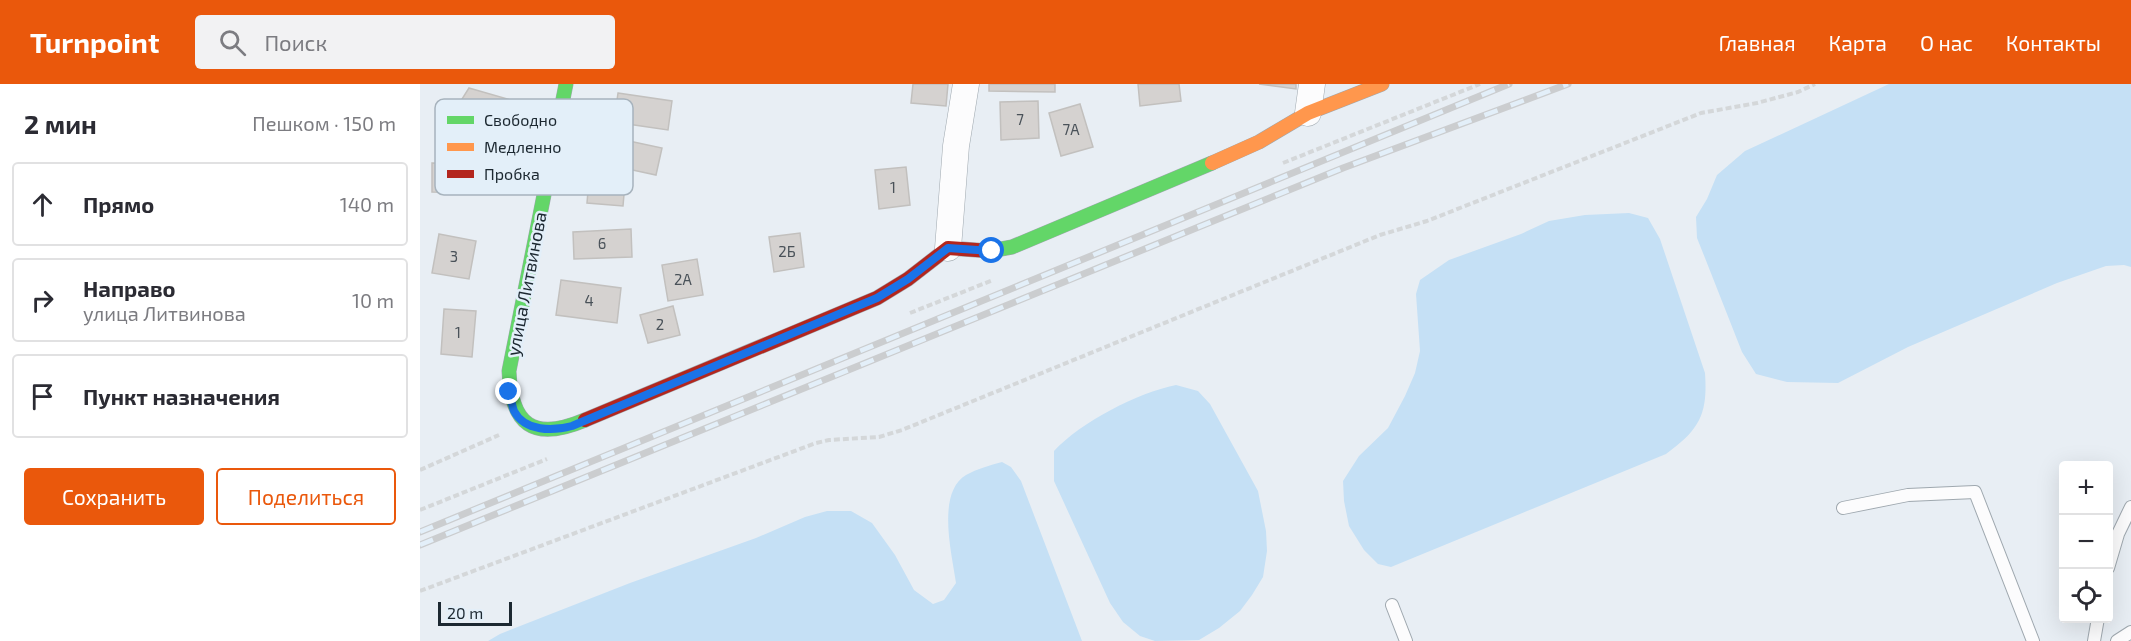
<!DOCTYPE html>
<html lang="ru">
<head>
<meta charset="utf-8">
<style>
  body { margin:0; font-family:"Exo 2",sans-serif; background:#f2f2f3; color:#2b2b33 }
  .controls { position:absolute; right:18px; bottom:18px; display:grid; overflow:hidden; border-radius:6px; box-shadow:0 6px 24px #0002 }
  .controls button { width:54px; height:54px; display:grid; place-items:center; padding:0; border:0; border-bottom:2px solid #e1e1e2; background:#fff; color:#2b2b33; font:30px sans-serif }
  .scale { position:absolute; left:18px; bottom:15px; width:74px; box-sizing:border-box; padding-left:6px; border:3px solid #1c2831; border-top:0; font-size:16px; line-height:21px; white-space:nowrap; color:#1c2831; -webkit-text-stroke:4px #e3eff9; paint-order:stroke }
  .stop { position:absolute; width:18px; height:18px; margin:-14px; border:4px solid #1a73e8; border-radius:50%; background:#fff }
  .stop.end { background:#1a73e8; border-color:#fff; box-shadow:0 2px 6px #0008 }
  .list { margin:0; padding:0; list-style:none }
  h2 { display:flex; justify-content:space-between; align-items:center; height:78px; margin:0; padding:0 24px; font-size:26px }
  h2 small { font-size:20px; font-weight:400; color:#7c7c81 }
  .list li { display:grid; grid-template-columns:39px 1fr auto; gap:18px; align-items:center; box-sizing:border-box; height:84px; margin:0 12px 12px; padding:0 12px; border:2px solid #e1e1e2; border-radius:6px }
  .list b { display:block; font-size:22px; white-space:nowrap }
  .list p { margin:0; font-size:20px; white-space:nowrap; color:#7c7c81 }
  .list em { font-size:20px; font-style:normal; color:#7c7c81 }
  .actions { display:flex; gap:12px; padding:18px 24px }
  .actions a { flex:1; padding:14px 0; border:2px solid #ea580c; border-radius:6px; text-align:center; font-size:21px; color:#ea580c }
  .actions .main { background:#ea580c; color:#fff }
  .icon { flex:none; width:33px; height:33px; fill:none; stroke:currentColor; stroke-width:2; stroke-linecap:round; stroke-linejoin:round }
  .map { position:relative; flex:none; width:1711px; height:557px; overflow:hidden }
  header { display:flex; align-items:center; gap:36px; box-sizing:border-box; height:84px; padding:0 30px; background:#ea580c; color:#fff }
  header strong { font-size:28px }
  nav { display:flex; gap:33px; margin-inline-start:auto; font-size:21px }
  .search { width:420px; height:54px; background:#f2f2f3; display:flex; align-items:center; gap:15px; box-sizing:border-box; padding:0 21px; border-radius:6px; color:#7c7c81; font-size:22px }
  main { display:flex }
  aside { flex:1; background:#fff }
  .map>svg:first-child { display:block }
</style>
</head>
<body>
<header>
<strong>Turnpoint</strong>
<div class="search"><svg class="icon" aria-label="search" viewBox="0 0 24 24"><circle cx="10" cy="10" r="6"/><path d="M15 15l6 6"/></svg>Поиск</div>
<nav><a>Главная</a><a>Карта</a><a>О нас</a><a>Контакты</a></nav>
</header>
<main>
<aside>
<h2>2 мин<small>Пешком · 150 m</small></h2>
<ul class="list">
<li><svg class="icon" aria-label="ahead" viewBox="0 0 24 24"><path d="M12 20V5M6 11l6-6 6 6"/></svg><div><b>Прямо</b></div><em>140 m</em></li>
<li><svg class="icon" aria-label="right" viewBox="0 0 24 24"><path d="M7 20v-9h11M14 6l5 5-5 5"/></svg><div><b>Направо</b><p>улица Литвинова</p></div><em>10 m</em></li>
<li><svg class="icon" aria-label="arrive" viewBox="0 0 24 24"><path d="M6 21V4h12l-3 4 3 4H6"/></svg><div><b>Пункт назначения</b></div></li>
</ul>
<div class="actions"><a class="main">Сохранить</a><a>Поделиться</a></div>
</aside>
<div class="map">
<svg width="1711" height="557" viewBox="0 0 1711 557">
  <rect width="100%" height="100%" fill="#e8eef4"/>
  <path fill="#c5e0f5" d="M1469 0H1711V183L1704 181 1686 182 1637 199 1488 263 1418 299 1367 298 1336 290 1322 268 1285 174 1277 154 1276 133 1287 115 1297 91 1325 67Z
    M1209 129 1228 134 1240 155 1285 289C1288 331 1279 346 1246 370L971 483 958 480 944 466 929 442 924 417 923 397 939 372 968 344 985 312 995 289 1000 267 996 210 1000 196 1029 176 1101 150 1129 137 1165 131Z
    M756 301 778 307 790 320 838 407 846 447 847 467 843 493 832 511 820 527 799 544 779 556 735 557 720 552 703 538 690 519 634 397V367C661 338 717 309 756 301Z
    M582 378 591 383 601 397 662 557H68L80 550 210 499 336 454 385 433 407 427H431L452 439 475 471 494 506 513 520 524 516 536 499C532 470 516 409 546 391 557 385 570 381 582 378Z"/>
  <path fill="#d5d2d0" stroke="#c2c0be" stroke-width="1.5" d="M493 0H528L526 22 491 19Z
    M569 0H635V8L569 7Z
    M718 0H759L761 17 720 22Z
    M839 0H876V5Z
    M49 4 108 21 95 67 54 55 64 21 42 15Z
    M198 9 252 17 248 46 194 38Z
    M618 17 619 54 581 56 580 18Z
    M660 20 673 63 641 72 629 29Z
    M209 57 242 64 236 91 203 84Z
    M12 79 73 80V109L12 108Z
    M486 83 490 121 459 125 455 86Z
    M169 95 205 99 203 122 167 119Z
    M211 145 212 173 154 175 153 148Z
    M380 149 384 183 354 188 349 153Z
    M19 150 56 157 49 195 12 189Z
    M277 175 283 211 248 217 242 181Z
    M141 196 201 204 197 239 136 231Z
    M253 222 260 251 228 259 220 231Z
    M24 225 56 227 52 273 21 270Z"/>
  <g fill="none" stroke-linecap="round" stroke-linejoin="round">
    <g stroke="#9fa8af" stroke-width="14">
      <path id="lane" d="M1423 424 1488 411 1555 408 1613 557
        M1688 484 1698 450 1711 423
        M972 521 986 557
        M1674 557 1678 534
        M1697 557 1711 548"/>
    </g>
    <g stroke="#9fa8af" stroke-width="27">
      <path id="street" d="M888 29 892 0
        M528 164 536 62 546 0"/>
    </g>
    <g stroke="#9fa8af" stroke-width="15">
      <path id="fast" d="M146 0 89 287C91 341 113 358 165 336
        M570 167 592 163 792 79"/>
    </g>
    <g stroke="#9fa8af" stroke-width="15">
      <path id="slow" d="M792 79 839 58 888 29 962 0"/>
    </g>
    <g stroke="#9fa8af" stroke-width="15">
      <path id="jam" d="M165 336 457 214 488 195 528 164 570 167"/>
    </g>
    <path stroke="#d4d7d9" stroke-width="4" stroke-dasharray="6 3" stroke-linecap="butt" d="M863 79 1060 0
      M490 229 573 196
      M0 386 79 351
      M0 426 127 375
      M0 507 396 359 409 356 459 353 482 346 960 151 1007 137 1281 29 1337 19 1378 8 1395 0"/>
    <use href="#lane" stroke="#fcfcfd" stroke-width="12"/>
    <use href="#street" stroke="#fcfcfd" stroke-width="26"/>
    <use href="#fast" stroke="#63d668" stroke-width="14"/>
    <use href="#slow" stroke="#ff974d" stroke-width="14"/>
    <use href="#jam" stroke="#b3261e" stroke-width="14"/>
    <g stroke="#cbcdcf" stroke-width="7">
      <path id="rail" d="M0 448 1089 0
        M0 461 923 84 1148 0"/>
    </g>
    <use href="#rail" stroke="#e3eff9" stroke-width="4.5" stroke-dasharray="14" stroke-linecap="butt"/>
  </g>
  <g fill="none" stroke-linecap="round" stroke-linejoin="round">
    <path stroke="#1a73e8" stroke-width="8" d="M89 308C91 314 92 322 94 327 105 348 133 347 152 342L457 214 488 195 528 164 572 167"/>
  </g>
  <g text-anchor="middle" stroke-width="5" stroke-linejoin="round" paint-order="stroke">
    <g font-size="15" fill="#4a5259">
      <text x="600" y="41">7</text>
      <text x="651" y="51">7А</text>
      <text x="473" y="109">1</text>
      <text x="182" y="165">6</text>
      <text x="367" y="173">2Б</text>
      <text x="34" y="178">3</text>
      <text x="263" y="201">2А</text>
      <text x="169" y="222">4</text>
      <text x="240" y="246">2</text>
      <text x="38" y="254">1</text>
    </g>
    <g font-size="18" fill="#1c2831" stroke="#e3eff9">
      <text transform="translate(107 200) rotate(-79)" y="6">улица Литвинова</text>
    </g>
  </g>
  <rect x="15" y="15" width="198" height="96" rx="9" fill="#e3eff9" stroke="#a7b3bd" stroke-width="1.5"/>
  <rect x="27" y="32" width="27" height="8" fill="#63d668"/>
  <rect x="27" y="59" width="27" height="8" fill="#ff974d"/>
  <rect x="27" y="86" width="27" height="8" fill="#b3261e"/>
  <g font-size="16" fill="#1c2831">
    <text x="64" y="42">Свободно</text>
    <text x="64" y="69">Медленно</text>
    <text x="64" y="96">Пробка</text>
  </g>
</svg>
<div class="controls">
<button>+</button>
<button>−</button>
<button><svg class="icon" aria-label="locate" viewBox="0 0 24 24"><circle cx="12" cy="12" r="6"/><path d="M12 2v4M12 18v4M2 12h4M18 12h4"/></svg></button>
</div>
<div class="scale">20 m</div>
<div class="stop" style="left:572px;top:167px"></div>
<div class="stop end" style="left:89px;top:308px"></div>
</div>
</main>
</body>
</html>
